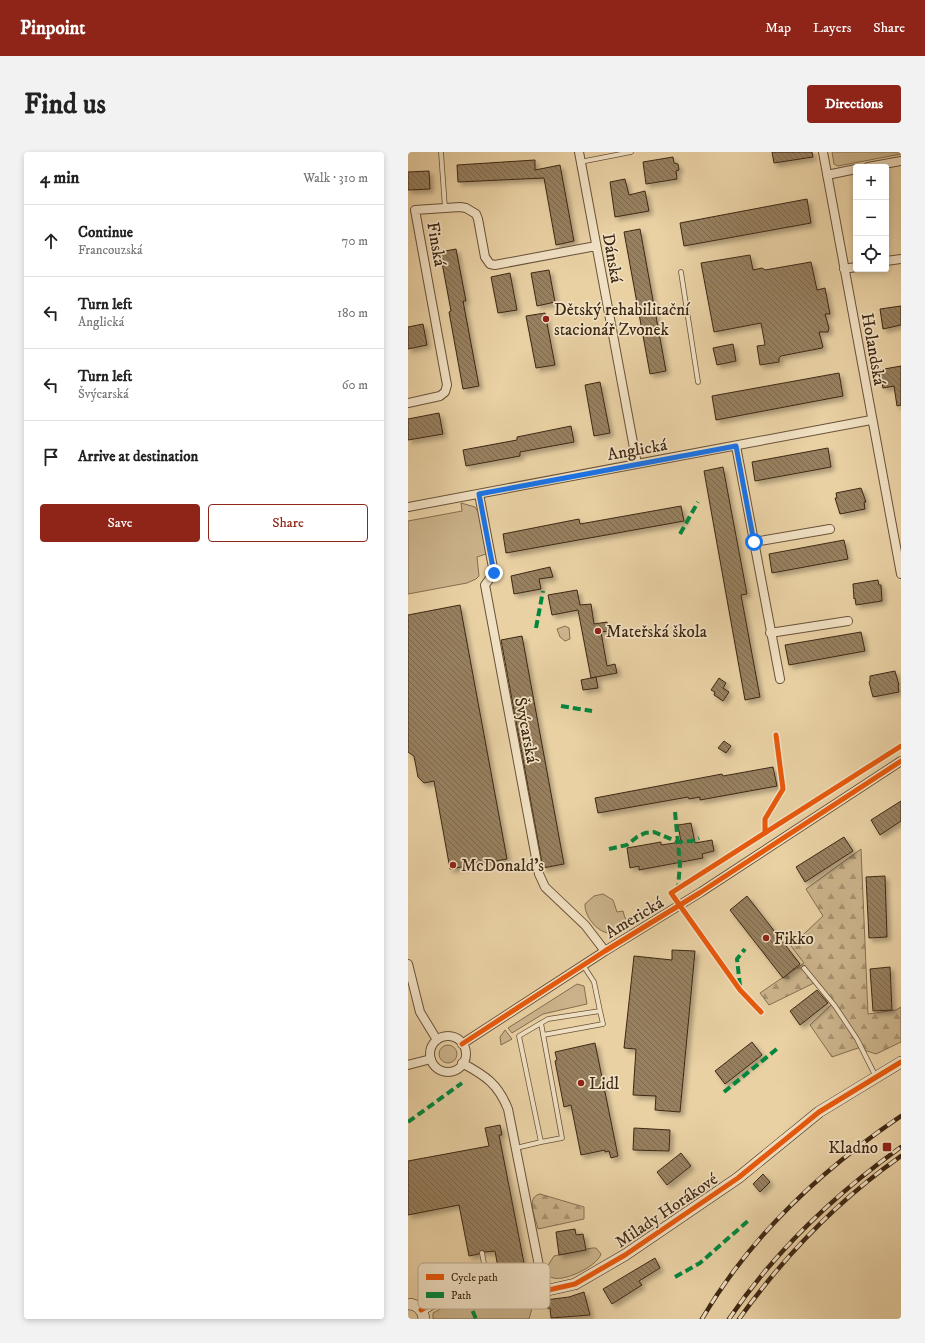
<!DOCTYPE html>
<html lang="en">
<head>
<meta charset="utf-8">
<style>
  body { margin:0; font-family:"IM FELL DW Pica",serif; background:#f2f2f2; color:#222 }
  .controls { position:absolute; right:12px; top:12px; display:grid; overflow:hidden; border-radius:4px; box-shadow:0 2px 6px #0003 }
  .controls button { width:36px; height:36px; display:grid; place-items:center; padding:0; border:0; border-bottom:1px solid #e0e0e0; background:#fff; color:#222; font:20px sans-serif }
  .stop { position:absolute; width:12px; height:12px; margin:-9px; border:3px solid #1a73e8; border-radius:50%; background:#fff }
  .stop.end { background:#1a73e8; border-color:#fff; box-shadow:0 1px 4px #0008 }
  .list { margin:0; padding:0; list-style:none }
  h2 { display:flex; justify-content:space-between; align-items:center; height:52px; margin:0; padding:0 16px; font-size:17px }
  h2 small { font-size:13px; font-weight:400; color:#767676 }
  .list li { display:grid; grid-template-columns:26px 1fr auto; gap:12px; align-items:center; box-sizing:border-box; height:72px; padding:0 16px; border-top:1px solid #e0e0e0 }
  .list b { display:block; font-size:15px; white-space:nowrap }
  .list p { margin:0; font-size:13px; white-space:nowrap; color:#767676 }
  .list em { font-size:13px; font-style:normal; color:#767676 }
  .actions { display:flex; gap:8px; padding:12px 16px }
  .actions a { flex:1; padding:9px 0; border:1px solid #8f2418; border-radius:4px; text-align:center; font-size:14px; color:#8f2418 }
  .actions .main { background:#8f2418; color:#fff }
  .icon { flex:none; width:22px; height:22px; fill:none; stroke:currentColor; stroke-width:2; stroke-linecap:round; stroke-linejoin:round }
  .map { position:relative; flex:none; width:493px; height:1167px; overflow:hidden; border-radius:4px }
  header { display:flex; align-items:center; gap:24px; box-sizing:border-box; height:56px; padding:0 20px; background:#8f2418; color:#fff }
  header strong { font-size:19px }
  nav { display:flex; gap:22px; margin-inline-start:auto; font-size:14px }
  .intro { display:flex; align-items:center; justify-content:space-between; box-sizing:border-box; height:96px; padding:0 24px }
  h1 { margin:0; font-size:28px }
  .button { padding:10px 18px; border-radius:4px; background:#8f2418; color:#fff; font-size:14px; font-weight:700 }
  main { display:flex; gap:24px; padding:0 24px }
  aside { flex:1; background:#fff; border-radius:4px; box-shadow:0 2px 6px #0003 }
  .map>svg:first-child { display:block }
</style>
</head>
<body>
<header>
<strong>Pinpoint</strong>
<nav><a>Map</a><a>Layers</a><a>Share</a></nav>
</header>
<div class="intro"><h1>Find us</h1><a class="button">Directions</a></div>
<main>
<aside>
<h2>4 min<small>Walk · 310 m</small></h2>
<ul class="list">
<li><svg class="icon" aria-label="ahead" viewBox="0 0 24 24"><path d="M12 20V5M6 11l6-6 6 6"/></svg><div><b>Continue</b><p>Francouzská</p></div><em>70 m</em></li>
<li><svg class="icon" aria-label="left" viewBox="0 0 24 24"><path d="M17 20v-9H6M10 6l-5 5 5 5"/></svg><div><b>Turn left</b><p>Anglická</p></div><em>180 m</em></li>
<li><svg class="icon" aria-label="left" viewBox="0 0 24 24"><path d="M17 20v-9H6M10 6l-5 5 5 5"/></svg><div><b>Turn left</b><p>Švýcarská</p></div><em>60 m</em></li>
<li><svg class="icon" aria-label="arrive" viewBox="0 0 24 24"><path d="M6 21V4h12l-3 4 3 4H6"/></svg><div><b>Arrive at destination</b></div></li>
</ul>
<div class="actions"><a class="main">Save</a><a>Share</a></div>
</aside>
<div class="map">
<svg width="493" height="1167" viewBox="0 0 493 1167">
  <defs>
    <pattern id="forest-firs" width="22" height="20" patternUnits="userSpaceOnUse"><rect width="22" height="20" fill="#ccb48c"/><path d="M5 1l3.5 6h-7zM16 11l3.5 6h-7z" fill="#a79271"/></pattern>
    <pattern id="building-back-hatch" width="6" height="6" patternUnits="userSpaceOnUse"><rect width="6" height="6" fill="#97805f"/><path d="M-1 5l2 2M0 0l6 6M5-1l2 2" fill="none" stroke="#7d694d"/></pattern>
    <filter id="shadow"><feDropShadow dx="3.5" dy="3.5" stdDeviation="2" flood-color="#0004"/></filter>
  </defs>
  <rect width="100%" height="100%" fill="#e9d1a4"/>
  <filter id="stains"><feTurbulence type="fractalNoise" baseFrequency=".005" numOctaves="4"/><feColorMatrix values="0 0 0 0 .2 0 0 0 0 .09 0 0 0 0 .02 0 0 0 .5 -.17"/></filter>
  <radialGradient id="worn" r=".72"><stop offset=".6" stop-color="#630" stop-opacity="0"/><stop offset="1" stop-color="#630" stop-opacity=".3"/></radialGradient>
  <path fill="#ccb48c" stroke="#856e50" d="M424 0H493V2L430 14 426 12Z
    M53 351 67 355 71 361 78 402 69 405 71 424 68 427 59 431 0 442V369L54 359Z
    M157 474 161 476 162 487 157 489 152 485 149 477Z
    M195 742 205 748 209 760 215 759 217 766 224 772C218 775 212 780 206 781 191 784 176 764 177 752L186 744Z
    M169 832 176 834 179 852 135 862 104 881 100 876Z
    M97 878 104 887 93 893 92 885Z
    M31 902a9 9 0 1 1 18 0a9 9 0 1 1-18 0Z
    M184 1096H188L193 1102C189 1115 151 1133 141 1124L139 1115 146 1104Z
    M80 1139 126 1149 121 1167H25V1161L64 1140Z"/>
  <path fill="url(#forest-firs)" stroke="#856e50" d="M453 697 460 862 488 858 493 855V890L468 902 450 896 424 905 402 873 424 852 408 830 361 853 352 841 396 811 383 794 415 764 398 737Z
    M132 1042 176 1055V1067L130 1077C128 1067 117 1045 132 1042Z"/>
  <path fill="url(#building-back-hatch)" stroke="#3e2814" filter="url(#shadow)" d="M364 0H404L405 5 366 11Z
    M265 5 266 11 270 12 271 18 268 19 269 27 238 32 235 10Z
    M127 8V18L152 13 166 89 148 93 136 26 50 30 49 13Z
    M21 19 22 37 0 38V20Z
    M217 27 221 43 237 39 241 59 207 65 202 30Z
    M399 47 403 71 276 94 272 71Z
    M232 77 258 219 242 222 216 80Z
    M48 97 58 149H55L71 234 55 237 41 160 43 159 32 100Z
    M342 103 345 118 354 116 357 118 403 110 409 138 417 136 422 162H417L421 176 420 180H411L415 195 414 196 373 204 371 206V210L352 213 349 194 357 193 353 171 306 180 293 111Z
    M141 118 147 150 129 154 123 121Z
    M102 121 109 158 90 161 83 125Z
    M493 154V173L475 177 472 157Z
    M137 161 147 213 128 216 118 164Z
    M15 172 19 193 0 197V175Z
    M325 192 328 209 309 213 305 196Z
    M493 214V253L489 254 486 234 475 236 471 218Z
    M431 221 435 244 308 268 304 244Z
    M192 230 202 281 186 284 177 233Z
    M31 261 35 282 0 288V267Z
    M163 274 166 290 112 300V304L58 314 55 298 109 288V285Z
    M420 296 423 315 347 329 344 310Z
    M315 315 339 442 333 443 352 545 337 548 296 319Z
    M453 336 458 350H456L457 357 432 362 427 346H429L428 341Z
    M273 354 276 369 98 401 95 382 171 367 172 372Z
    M436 388 440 407 364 421 361 402Z
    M142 415 145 425 131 427 133 437 106 442 103 424Z
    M470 428 471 433H473L474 449 448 453 447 446 446 447 445 432Z
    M169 438 172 453 183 452 186 472 199 470 201 479 193 480 199 514 207 512 209 521 183 526 170 458 144 463 140 443Z
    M52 453 99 707 42 717 26 629 16 631 10 625 6 604 0 600V463Z
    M453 480 457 499 381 513 377 493Z
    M114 484 156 712 135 716 93 488Z
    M487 519 491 533H490L491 540 465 545 461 530 462 529V524Z
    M188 525 190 536 175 538 173 528Z
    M311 526 318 531 315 536 321 540 315 549 306 543 307 540 303 538Z
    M316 589 323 594 318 601 310 596Z
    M365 615 369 634 292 648V645L281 647 280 645 190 661 187 646 314 622 315 624Z
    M493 649V669L472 683 463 668Z
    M283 671 287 691 304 688 306 699 294 702 295 706 231 718V714L222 716 219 696 253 690V693L273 690 270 673Z
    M436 685 445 699 397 730 388 715Z
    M477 724 479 785 461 786 458 725Z
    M339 744 392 812 375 826 322 758Z
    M264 798 287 799 272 960 247 958 248 944 225 943 228 897 216 896 226 804 264 808Z
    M482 815 484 858 465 859 462 817Z
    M409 838 420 851 392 873 382 859Z
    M344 890 354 903 317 932 307 919Z
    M187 891 210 1004 203 1006 201 999 197 1000V998L173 1003 163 953 156 955 147 909 149 908 147 900Z
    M92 973 94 983H91L116 1111 90 1116 87 1099 77 1100 74 1098 71 1102 61 1104 51 1053 0 1063V1009L81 994 77 976Z
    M226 976 262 978 261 999 225 998Z
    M273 1001 283 1014 259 1033 249 1020Z
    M355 1022 362 1030 352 1040 345 1032Z
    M167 1077 168 1083 175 1082 178 1098 151 1103 148 1080Z
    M247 1106 252 1116 231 1129 234 1133 204 1152 195 1137Z
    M176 1140 182 1163 143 1166 142 1156H139L137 1148 161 1145Z"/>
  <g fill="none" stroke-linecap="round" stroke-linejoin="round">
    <g stroke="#695238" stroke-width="5.5">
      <path id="lane" d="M33 0 37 56
        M172 10 223 0
        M273 120 290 230
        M396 816 427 854 449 887 468 925
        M133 871 154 986 133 990
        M135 883 195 872 192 859
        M108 996 133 990 111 884 140 867 192 859 186 830 175 813
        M74 1101 80 1132"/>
    </g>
    <g stroke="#695238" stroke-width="10">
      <path id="street" d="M171 0 229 312
        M415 0 493 422
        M460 15 493 9
        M419 23 448 17
        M478 109 493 107
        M436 117 448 115
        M0 251 32 244 37 240 39 233 7 58 52 55 58 56 68 62 70 67 77 105 82 112 87 113 188 94
        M328 294 372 527
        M71 342 86 421 77 433 131 722 137 735 177 773 197 799
        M0 355 463 268
        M346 390 422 377
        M362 481 440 469
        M0 812 12 860 29 888
        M22 902a18 18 0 1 1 36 0a18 18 0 1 1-36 0Z
        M54 892 197 799 293 740 493 609
        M54 911C78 924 90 932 100 957L136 1139
        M0 913 23 907"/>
    </g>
    <g stroke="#3e2814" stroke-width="12">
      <path id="secondary" d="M0 1152C9 1152 15 1158 16 1167
        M13 1158 42 1141 65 1133H80L110 1139H136L167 1132 217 1103 330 1026 411 960 493 910"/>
    </g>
    <use href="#lane" stroke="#f1e1c4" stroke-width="4"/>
    <use href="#street" stroke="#f1e1c4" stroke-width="8"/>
    <use href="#secondary" stroke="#f1e1c4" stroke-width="11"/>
    <g stroke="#3e2814" stroke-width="4.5">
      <path id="rail" d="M294 1167C343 1083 413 1018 493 964
        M321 1167C367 1099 426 1043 493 995
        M331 1167C377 1103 429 1049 493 1004"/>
    </g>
    <use href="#rail" stroke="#f1e1c4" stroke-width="3" stroke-dasharray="9" stroke-linecap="butt"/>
    <path stroke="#00873e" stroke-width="4" stroke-dasharray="8 4" stroke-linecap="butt" d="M272 382 290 350
      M128 476 135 439
      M153 554 184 559
      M267 660 272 712 270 736
      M201 697 219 693 229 685 237 681 246 680 270 690 284 689 291 686
      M332 834 329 807 337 797
      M316 940 370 896
      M0 970 54 931
      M267 1125 292 1111 341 1068
      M60 1148 68 1167"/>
    <g stroke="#f1e1c4" stroke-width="8">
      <path id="cycleway" d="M357 681V667L375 637 368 583
        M353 860 332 838 263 741 493 594
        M54 892 197 799 293 740 493 609
        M13 1158 42 1141 65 1133H80L110 1139H136L167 1132 217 1103 330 1026 411 960 493 910"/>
    </g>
    <use href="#cycleway" stroke="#e8590c" stroke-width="5"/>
  </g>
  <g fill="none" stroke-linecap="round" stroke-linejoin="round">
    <path stroke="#1a73e8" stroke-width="5" d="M86 421 71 342 328 294 346 390"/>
  </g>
  <g fill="#8f2418" stroke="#f1e1c4" stroke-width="1.5">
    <circle cx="138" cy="167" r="4"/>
    <circle cx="190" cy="479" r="4"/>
    <circle cx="45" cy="713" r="4"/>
    <circle cx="358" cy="786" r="4"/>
    <circle cx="173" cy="931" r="4"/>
    <rect x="474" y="990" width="10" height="10" rx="2"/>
  </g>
  <g text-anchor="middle" stroke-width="3.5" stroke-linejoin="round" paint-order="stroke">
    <g font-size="17" fill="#3e2814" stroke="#f1e1c4">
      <text transform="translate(29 92) rotate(80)" y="6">Finská</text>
      <text transform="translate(205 106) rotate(80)" y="6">Dánská</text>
      <text transform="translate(466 197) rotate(80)" y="6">Holandská</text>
      <text transform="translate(229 297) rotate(-10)" y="6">Anglická</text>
      <text transform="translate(119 578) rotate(79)" y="6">Švýcarská</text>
      <text transform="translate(226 765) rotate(-31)" y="6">Americká</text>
      <text transform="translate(258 1058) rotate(-34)" y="6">Milady Horákové</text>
    </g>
    <g font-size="17" fill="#3e2814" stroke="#f1e1c4" text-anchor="start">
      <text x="146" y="163">Dětský rehabilitační<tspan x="146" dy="20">stacionář Zvonek</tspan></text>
      <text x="198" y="485">Mateřská škola</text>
      <text x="53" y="719">McDonald's</text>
      <text x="366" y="792">Fikko</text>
      <text x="181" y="937">Lidl</text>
      <text x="470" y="1001" text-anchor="end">Kladno</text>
    </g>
  </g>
  <rect x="10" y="1111" width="132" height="46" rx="6" fill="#f1e1c4" stroke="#bbaa8f" stroke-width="1"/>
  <rect x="18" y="1122" width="18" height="6" fill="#e8590c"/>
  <rect x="18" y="1140" width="18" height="6" fill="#00873e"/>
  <g font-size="11" fill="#3e2814">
    <text x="43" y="1129">Cycle path</text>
    <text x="43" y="1147">Path</text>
  </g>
  <rect width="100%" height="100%" filter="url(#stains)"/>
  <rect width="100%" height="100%" fill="url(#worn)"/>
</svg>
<div class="controls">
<button>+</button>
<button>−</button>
<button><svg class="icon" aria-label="locate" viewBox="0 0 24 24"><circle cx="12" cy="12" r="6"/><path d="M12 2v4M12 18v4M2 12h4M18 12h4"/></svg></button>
</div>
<div class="stop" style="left:346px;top:390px"></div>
<div class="stop end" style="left:86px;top:421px"></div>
</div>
</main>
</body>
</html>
